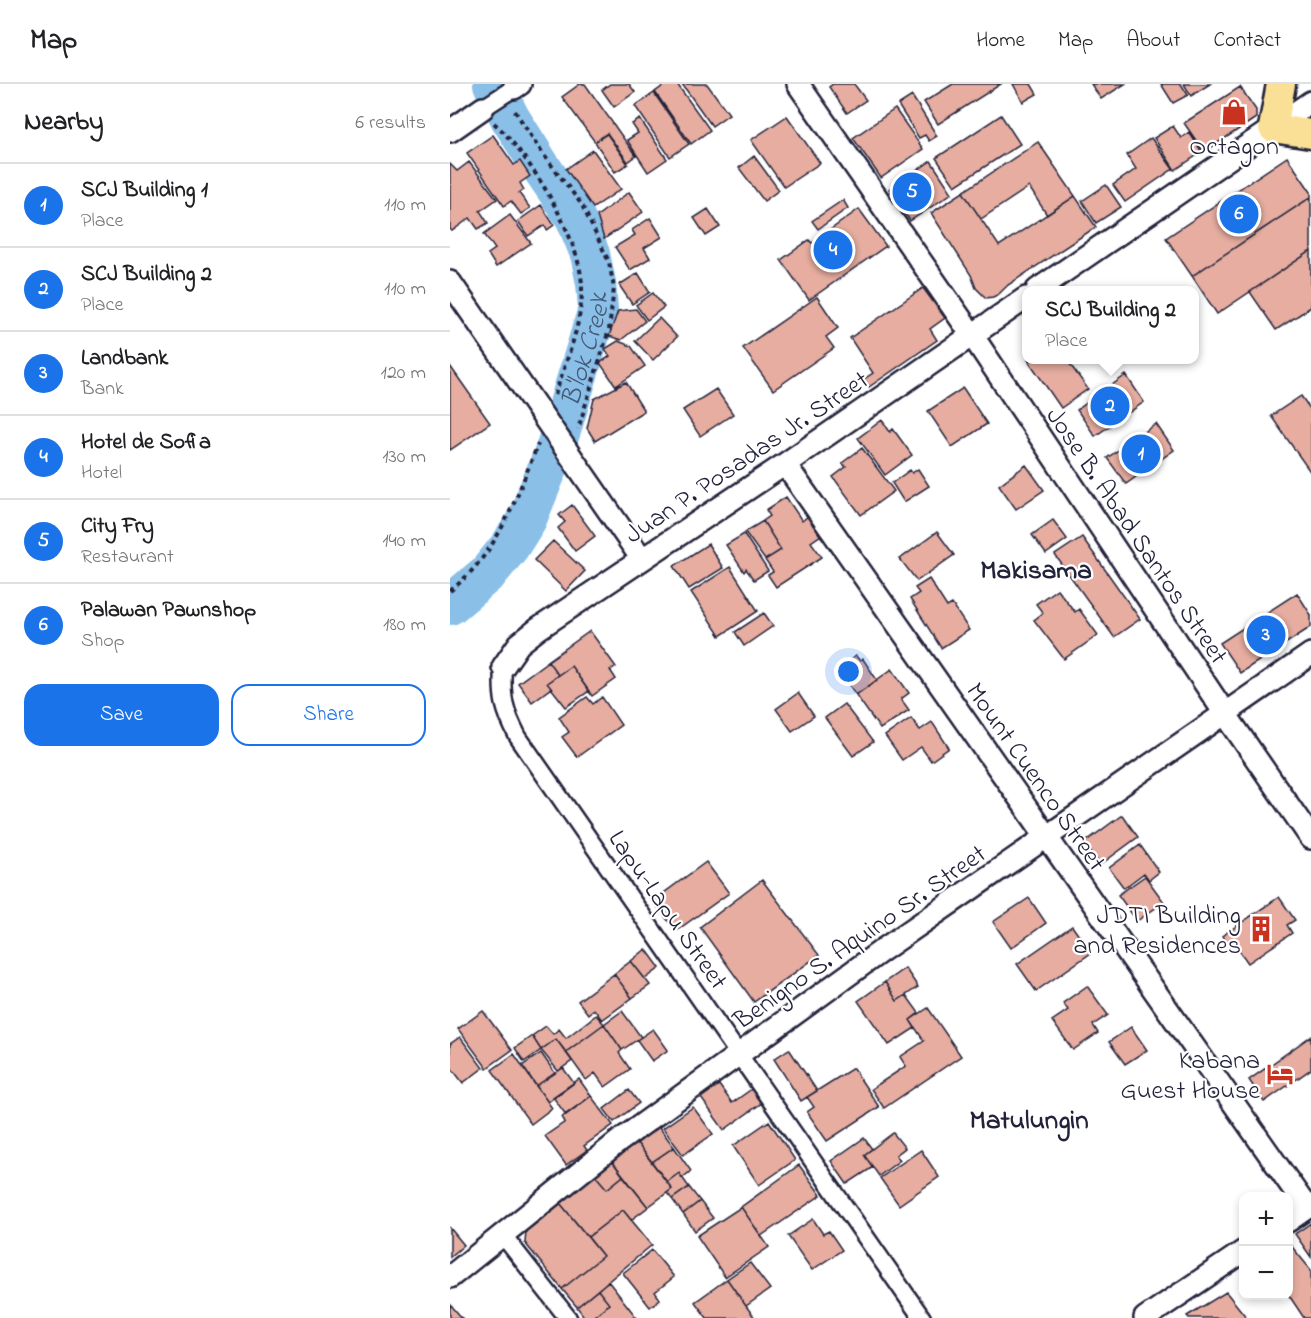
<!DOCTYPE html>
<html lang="en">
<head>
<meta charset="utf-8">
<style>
  body { margin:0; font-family:"Indie Flower",sans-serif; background:#f6f6f6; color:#202124 }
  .controls { position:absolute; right:18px; bottom:18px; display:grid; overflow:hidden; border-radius:12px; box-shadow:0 3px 9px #0003 }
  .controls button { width:54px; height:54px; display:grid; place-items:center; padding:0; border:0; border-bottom:2px solid #e0e0e0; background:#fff; color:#202124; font:30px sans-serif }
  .you { position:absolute; left:399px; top:588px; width:21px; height:21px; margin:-15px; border:4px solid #fff; border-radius:50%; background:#1a73e8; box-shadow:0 0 0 9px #1a73e833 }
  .badge { display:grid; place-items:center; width:39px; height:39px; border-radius:50%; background:#1a73e8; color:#fff; font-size:20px; font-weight:700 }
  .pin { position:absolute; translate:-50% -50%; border:3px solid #fff; box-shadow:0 2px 6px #0006 }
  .popup { position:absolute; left:572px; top:202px; width:177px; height:78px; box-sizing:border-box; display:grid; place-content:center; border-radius:12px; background:#fff; filter:drop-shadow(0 2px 4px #0005); font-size:20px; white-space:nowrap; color:#757577 }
  .popup b { font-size:22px; color:#202124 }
  .popup::after { content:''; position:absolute; left:50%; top:100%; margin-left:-12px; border:12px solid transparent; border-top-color:#fff }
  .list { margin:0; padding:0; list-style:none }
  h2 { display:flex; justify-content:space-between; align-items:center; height:78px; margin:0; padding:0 24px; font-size:26px }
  h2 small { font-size:20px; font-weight:400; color:#757577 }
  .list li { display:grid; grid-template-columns:39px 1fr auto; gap:18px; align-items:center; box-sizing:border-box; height:84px; padding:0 24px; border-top:2px solid #e0e0e0 }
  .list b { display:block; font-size:22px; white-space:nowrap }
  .list p { margin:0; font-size:20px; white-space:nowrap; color:#757577 }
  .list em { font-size:20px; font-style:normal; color:#757577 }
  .actions { display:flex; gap:12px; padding:18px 24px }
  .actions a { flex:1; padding:14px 0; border:2px solid #1a73e8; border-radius:18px; text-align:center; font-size:21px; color:#1a73e8 }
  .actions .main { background:#1a73e8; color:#fff }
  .map { position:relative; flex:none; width:861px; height:1234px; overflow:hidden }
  header { display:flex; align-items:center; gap:36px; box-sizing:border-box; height:84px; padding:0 30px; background:#fff; border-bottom:2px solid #e0e0e0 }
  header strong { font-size:28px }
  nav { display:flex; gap:33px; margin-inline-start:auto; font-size:21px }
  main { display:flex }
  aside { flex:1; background:#fff }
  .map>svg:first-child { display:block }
</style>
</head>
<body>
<header>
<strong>Map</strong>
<nav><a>Home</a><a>Map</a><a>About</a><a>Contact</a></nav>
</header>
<main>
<aside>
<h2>Nearby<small>6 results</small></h2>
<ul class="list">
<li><span class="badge">1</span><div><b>SCJ Building 1</b><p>Place</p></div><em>110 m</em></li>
<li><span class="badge">2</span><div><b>SCJ Building 2</b><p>Place</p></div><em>110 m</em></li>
<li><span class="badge">3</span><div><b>Landbank</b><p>Bank</p></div><em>120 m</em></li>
<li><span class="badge">4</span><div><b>Hotel de Sofia</b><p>Hotel</p></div><em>130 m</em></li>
<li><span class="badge">5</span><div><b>City Fry</b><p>Restaurant</p></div><em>140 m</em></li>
<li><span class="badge">6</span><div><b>Palawan Pawnshop</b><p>Shop</p></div><em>180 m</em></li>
</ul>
<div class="actions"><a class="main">Save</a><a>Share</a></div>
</aside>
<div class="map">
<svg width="861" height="1234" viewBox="0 0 861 1234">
  <rect width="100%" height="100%" fill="#fff"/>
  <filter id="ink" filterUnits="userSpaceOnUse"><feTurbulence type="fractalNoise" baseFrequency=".0167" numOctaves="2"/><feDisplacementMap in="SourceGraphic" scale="12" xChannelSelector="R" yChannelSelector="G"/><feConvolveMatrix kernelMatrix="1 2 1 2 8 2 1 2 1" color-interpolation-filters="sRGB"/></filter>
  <g filter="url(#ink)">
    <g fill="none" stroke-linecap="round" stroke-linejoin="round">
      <path stroke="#8abfe7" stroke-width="40" id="s1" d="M0 521 38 489 60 462 77 435 104 369 148 225 146 199 140 170 125 133 91 83 60 34 43 0"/>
    </g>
    <path fill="#e6ada0" stroke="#22223b" stroke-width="1.5" d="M130 0H135L186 72 178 78 157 49 145 58 112 13Z
      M160 0H179L185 8 164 23 152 6Z
      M216 0H227L260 46 241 60 205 8Z
      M232 0H257L279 30 262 42Z
      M383 0H404L416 16 397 29 379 3Z
      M503 0H551L488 40 474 18Z
      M563 0H581L587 10 573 18Z
      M641 0H675L651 15Z
      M711 0H731L738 11 723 19Z
      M734 0H760L741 12Z
      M790 3 806 26V34L754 68 734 39Z
      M204 9 239 60 220 73 185 22Z
      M462 12 487 52 479 57 475 51 469 54 448 21Z
      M445 25 473 65 431 94 403 54Z
      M551 31 570 60 505 102 486 74Z
      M337 32 370 79 334 103 301 56Z
      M190 35 217 75 198 88 177 56 188 49 182 40Z
      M723 42 731 54 739 48 752 68 725 86 704 54Z
      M157 50 178 80 165 88 145 58Z
      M43 51 64 81 70 77 80 92 70 99 74 106 69 109 80 124 71 130 61 117 54 122 17 69Z
      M701 54 723 85 675 118 663 101 686 85 677 71Z
      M588 58 625 112 597 131 579 103 531 135 513 108Z
      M143 66 171 105 143 124 116 85Z
      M304 72 329 106 314 117 289 84Z
      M837 73 861 108V113L742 192 716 154Z
      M481 77 502 109 460 137 439 105Z
      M19 78 47 115 30 127 38 139 28 145 20 134 2 147 0 145V80L7 87Z
      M656 101 671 123 646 139 632 117Z
      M179 108 193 128 154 155 147 132Z
      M513 108 549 162 625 112 646 143 558 201 549 210 543 213 536 214 526 204 521 191 481 129Z
      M861 113V167L767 230 742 192Z
      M393 116 398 124 368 145 362 137Z
      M91 121 104 141 97 146 95 141 78 152 68 137Z
      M258 125 270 143 256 152 244 134Z
      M409 125 436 162 359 216 331 176 359 156 362 159Z
      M60 131 81 159 46 183 38 170 45 165 34 150Z
      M200 134 212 153 194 164 200 174 180 186 165 163 185 151 182 146Z
      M861 167V223L826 246 800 208Z
      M188 189 200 208 182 220 169 201Z
      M473 204 495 234 480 245 487 256 419 303 414 295 423 289 400 254Z
      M203 209 214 223 197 236 186 221Z
      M367 213 388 244 376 253 384 264 323 306 293 264Z
      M186 225 195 237 171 256 159 252 168 227Z
      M209 234 227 253 203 276 185 257Z
      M168 257 181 262 195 282 166 302 150 279 160 272 155 265Z
      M578 276H617L638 305 611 324Z
      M0 282 40 339 0 366Z
      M676 291 694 318 645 352 627 326Z
      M176 298 194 327 145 357 137 344 144 315Z
      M513 304 537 340 502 363 478 327Z
      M266 305 283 330 250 352 233 326Z
      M851 312 861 326V389L821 332Z
      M432 336 440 348 443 345 462 371 435 391 408 354Z
      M706 340 724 366 676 400 657 374Z
      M412 364 444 407 411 431 383 393 396 383 392 379Z
      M576 381 594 406 566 425 549 401Z
      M468 385 479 402 454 418 442 399 460 386 462 389Z
      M336 413 352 437 358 432 371 451 361 458 372 473 326 503 318 491 323 488 315 476 331 466 313 437 320 432 316 426Z
      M122 421 145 452 125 467 108 444 115 438 109 431Z
      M603 436 617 455 596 470 582 451Z
      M313 437 331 466 315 476 295 448Z
      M487 448 504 471 467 497 450 475Z
      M294 450 318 487 304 496 296 485 294 488 276 461Z
      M632 453 690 535 664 553 605 471Z
      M103 457 135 487 116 507 84 476Z
      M258 460 273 484 239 505 224 482Z
      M280 483 308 527 270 552 241 508Z
      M479 495 497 523 502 520 519 546 491 564 460 515 469 509 465 504Z
      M607 505 625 528 629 525 648 551 614 575 584 536 593 529 586 520Z
      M847 509 861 531V543L790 589 770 559Z
      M314 529 323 542 294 562 285 548Z
      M140 547 166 583 160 586 166 595 142 612 121 582 108 591 98 577Z
      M406 572 410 577 413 575 427 596 406 611 392 591 398 586 394 580Z
      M98 577 108 591 97 599 101 604 82 618 68 599Z
      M121 582 139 607 116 623 97 599Z
      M442 585 459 609 451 615 459 626 430 645 406 611Z
      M348 609 364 632 342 647 326 625Z
      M137 613 143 620 152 613 171 641 127 673 112 653 119 648 109 633Z
      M394 620 423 658 403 672 375 634Z
      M461 634 470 646 482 638 499 664 481 677 471 663 452 676 435 652Z
      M672 731 688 753 650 781 634 759Z
      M690 761 709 788 699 796 694 789 674 804 659 784Z
      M256 778 279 809 226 847 203 817Z
      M695 792 714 818 687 837 668 811Z
      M312 796 369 871 304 918 250 843Z
      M829 813 845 836 837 841 842 849 798 879 783 858 779 861 772 852Z
      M579 814 596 839 561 864 543 838Z
      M622 842 641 869 586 907 567 880Z
      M196 865 210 884 195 895 181 877Z
      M181 877 200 901 182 914 164 890Z
      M455 884 468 903 447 917 435 898Z
      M164 890 182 914 152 936 144 925 138 930 128 917Z
      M435 898 447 917 456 911 469 929 460 936 465 944 439 961 408 917Z
      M637 902 658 931 643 941 648 949 623 966 602 937 618 926 613 919Z
      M478 924 511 972 434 1024 421 1005 456 982 450 973 474 957 460 936Z
      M33 927 62 966 37 984 8 945Z
      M172 927 191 953 172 966 154 940Z
      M146 931 154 940 116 968 106 955 91 966 82 952 96 942 103 950 109 945 116 954Z
      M154 940 172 966 169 969 180 985 155 1003 145 989 136 996 116 968Z
      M681 943 697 966 675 980 659 958Z
      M203 945 218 966 202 977 187 956Z
      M82 952 91 966 74 978 65 964Z
      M861 952V985L814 1018 799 996Z
      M10 953 33 984 13 999 0 982V960Z
      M106 955 122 977 108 987 91 966Z
      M339 965 367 1007 351 1017 324 975Z
      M91 969 105 989 86 1002 72 982Z
      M64 970 102 1024 81 1040 42 986Z
      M113 984 124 999 98 1018 86 1002Z
      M403 984 429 1023 377 1057 357 1028 364 1023 357 1013Z
      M129 995 141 1012 116 1031 103 1013Z
      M269 1001 282 1019 303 1004 313 1018 274 1046 251 1014Z
      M179 1006 189 1019 164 1038 154 1025Z
      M141 1012 163 1041 134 1062 137 1066 116 1081 95 1052 115 1038 112 1033Z
      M243 1023 263 1050 233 1071 213 1044Z
      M319 1037 345 1076 309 1101 283 1062Z
      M209 1043 224 1063 202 1078 187 1059Z
      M443 1049 455 1064 446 1071 450 1076 429 1092 414 1071Z
      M414 1054 422 1065 414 1071 423 1083 397 1100 381 1077Z
      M187 1059 222 1105 198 1123 162 1077Z
      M224 1063 241 1087 232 1094 229 1089 217 1098 202 1078Z
      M471 1066 489 1093 449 1121 430 1094Z
      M162 1077 173 1092 157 1105 145 1091Z
      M349 1081 371 1111 311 1152 291 1123Z
      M229 1089 239 1103 222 1115 217 1109 222 1105 217 1098Z
      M145 1091 157 1105 173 1092 198 1123 181 1136 173 1126 138 1153 110 1119Z
      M239 1103 250 1117 233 1130 222 1115Z
      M250 1117 263 1134 245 1147 233 1130Z
      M110 1119 153 1172 112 1205 75 1159 76 1146Z
      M291 1123 319 1163 275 1193 247 1152Z
      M173 1126 202 1161 127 1223 112 1205 153 1172 138 1153Z
      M363 1135 373 1150 379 1147 392 1166 362 1186 338 1152Z
      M861 1139V1173L845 1150Z
      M0 1144 14 1161 0 1173Z
      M838 1158 861 1186V1234H854L838 1210Z
      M202 1166 224 1193 205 1208 210 1215 200 1223 173 1189Z
      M300 1179 320 1205 296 1222 277 1195Z
      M277 1195 296 1222 305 1234H257L245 1218Z
      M158 1197 187 1234H148L145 1231 159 1220 148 1206Z
      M148 1206 159 1220 145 1231 148 1234H135L127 1223Z
      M776 1208 797 1234H739L737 1232Z
      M0 1220 12 1234H0Z"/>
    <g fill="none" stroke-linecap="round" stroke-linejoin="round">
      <g stroke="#22223b" stroke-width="21">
        <path id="minor" d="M33 24 64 4
          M53 583C51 614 54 626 68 653L472 1234
          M52 1150 118 1234"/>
      </g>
      <g stroke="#22223b" stroke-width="26">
        <path id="tertiary" d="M348 0 522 251 774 628 861 754
          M64 4 70 0
          M0 47 33 24
          M0 198 192 475
          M587 206 861 18
          M335 380 857 1124
          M53 583 69 560 88 545 335 380 576 214
          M838 1137 861 1121
          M0 1193 168 1058 434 865 861 570
          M695 1234 794 1167"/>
      </g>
      <g stroke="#22223b" stroke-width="33">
        <path id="trunk" d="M831 0 823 44 861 50"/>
      </g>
      <path stroke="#22223b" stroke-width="4" stroke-dasharray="4.5 4.5" stroke-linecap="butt" d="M65 27 93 70 132 121 159 178 164 204 159 246 128 345
        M44 39C79 70 132 156 132 204 132 241 116 276 105 311
        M0 507C49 468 65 416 88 360"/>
      <use href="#minor" stroke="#fff" stroke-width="16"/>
      <use href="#tertiary" stroke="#fff" stroke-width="21"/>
      <use href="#trunk" stroke="#fadf96" stroke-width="28"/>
    </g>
  </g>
  <defs>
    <g id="shop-bare" transform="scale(2.07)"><path d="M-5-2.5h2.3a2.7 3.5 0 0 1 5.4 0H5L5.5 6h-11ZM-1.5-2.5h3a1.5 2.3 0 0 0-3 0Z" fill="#c8321e" stroke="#fff" stroke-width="2.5" paint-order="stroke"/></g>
    <g id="building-bare" transform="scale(2.07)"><path d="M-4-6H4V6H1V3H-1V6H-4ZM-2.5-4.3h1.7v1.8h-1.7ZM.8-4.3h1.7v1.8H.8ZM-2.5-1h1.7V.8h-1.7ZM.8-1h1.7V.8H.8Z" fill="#c8321e" stroke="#fff" stroke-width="2.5" paint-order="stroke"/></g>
    <g id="hotel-bare" transform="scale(2.07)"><path d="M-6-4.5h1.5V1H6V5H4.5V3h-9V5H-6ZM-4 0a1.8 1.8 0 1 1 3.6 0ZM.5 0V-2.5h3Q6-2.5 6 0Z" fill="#c8321e" stroke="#fff" stroke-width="2.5" paint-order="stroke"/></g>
  </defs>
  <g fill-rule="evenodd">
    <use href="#shop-bare" x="784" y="28"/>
    <use href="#building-bare" x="811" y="845"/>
    <use href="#hotel-bare" x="830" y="990"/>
  </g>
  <g text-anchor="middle" stroke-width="4.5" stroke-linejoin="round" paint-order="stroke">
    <g font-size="26" fill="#22223b" stroke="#fff" text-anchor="end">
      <text x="784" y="70" text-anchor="middle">Octagon</text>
      <text x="791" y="839">JDTI Building<tspan x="791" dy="30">and Residences</tspan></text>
      <text x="810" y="984">Kabana<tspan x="810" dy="30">Guest House</tspan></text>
    </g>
    <g font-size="26" fill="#22223b" stroke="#fff">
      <text transform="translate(296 372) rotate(-34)" y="9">Juan P. Posadas Jr. Street</text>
      <text transform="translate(688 451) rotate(56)" y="9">Jose B. Abad Santos Street</text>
      <text transform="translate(587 692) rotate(55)" y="9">Mount Cuenco Street</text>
      <text transform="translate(219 825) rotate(55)" y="9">Lapu-Lapu Street</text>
      <text transform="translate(409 852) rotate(-35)" y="9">Benigno S. Aquino Sr. Street</text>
    </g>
    <g font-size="27" font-style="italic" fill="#465977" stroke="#fff">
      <text dy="9" stroke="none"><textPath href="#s1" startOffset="296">B'lok Creek</textPath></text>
    </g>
    <g font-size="27" font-weight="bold" fill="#22223b" stroke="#fff">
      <text x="586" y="494">Makisama</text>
      <text x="579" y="1044">Matulungin</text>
    </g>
  </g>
</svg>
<div class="controls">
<button>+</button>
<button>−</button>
</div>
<div class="you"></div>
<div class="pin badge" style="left:691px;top:370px">1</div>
<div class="pin badge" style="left:660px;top:322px">2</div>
<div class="popup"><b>SCJ Building 2</b>Place</div>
<div class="pin badge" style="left:816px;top:551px">3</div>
<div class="pin badge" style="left:383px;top:166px">4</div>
<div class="pin badge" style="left:462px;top:108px">5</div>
<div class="pin badge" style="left:789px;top:130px">6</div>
</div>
</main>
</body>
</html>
